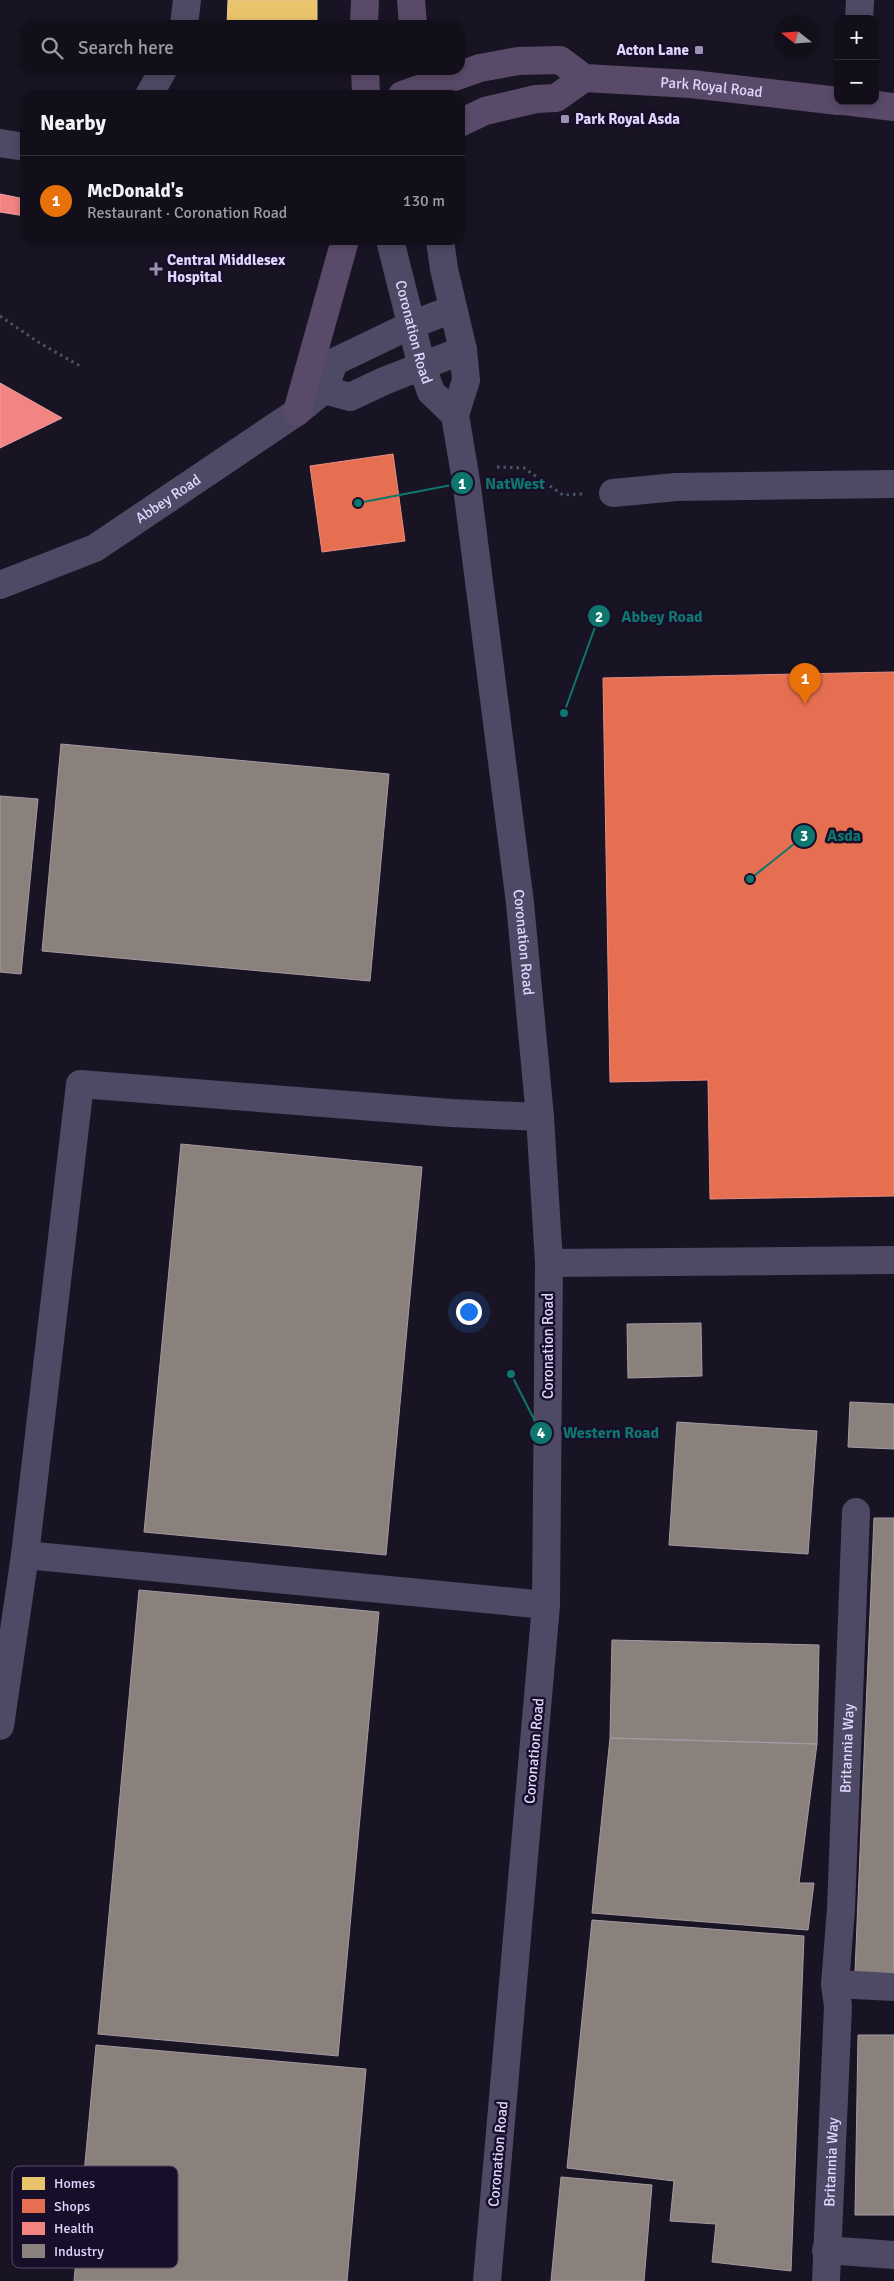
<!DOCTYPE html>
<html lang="en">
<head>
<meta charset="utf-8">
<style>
  body { margin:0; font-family:Signika,sans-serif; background:#201d27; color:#f1f3f6 }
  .controls { position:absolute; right:15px; top:15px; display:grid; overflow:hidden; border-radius:10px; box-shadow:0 2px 8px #0003 }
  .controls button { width:45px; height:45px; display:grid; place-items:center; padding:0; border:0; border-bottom:1px solid #322f39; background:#130f1a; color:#f1f3f6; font:25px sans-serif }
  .compass { position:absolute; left:774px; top:15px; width:45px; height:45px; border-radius:50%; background:#130f1a; box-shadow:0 2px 8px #0003; rotate:287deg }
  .you { position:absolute; left:468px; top:1311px; width:18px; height:18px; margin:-12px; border:4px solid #fff; border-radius:50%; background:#1a73e8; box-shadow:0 0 0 8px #1a73e833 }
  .badge { display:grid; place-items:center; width:32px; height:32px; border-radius:50%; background:#0f766e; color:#fff; font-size:16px; font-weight:700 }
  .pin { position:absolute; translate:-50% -41px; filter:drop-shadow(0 1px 2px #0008) }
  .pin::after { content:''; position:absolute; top:26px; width:18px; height:15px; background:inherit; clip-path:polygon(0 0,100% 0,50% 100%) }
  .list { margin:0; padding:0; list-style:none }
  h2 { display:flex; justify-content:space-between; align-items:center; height:65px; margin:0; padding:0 20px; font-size:21px }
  h2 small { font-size:16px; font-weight:400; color:#9d9ca2 }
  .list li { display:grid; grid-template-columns:32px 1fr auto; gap:15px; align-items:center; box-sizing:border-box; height:90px; padding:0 20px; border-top:1px solid #322f39 }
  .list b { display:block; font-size:19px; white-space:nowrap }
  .list p { margin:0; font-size:16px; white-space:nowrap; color:#9d9ca2 }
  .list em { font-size:16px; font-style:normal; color:#9d9ca2 }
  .icon { flex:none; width:28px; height:28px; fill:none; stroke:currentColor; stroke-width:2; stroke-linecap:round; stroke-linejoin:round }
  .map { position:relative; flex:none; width:894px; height:2281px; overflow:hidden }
  .search { position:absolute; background:#130f1a; box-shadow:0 2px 8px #0003; left:20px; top:20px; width:445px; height:55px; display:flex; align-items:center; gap:12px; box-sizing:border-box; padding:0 18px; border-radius:15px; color:#9d9ca2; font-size:19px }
  .panel { position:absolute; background:#130f1a; box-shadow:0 2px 8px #0003; left:20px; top:90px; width:445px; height:155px; border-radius:15px }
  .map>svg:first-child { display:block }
</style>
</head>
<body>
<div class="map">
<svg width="894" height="2281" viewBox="0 0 894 2281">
  <rect width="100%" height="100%" fill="#191423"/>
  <path fill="#e9c46a" stroke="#e7c997" d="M228 0H317V25H227Z
    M273 70H317V74H273Z"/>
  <path fill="#e76f51" stroke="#e58e85" d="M393 454 405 541 322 552 310 466Z
    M894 672V1196L710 1199 708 1080 610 1082 603 678Z"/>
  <path fill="#f28482" stroke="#ed9da8" d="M0 194 25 199V216L0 212Z
    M0 383 62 418 0 448Z"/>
  <path fill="#8a817c" stroke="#a49aa3" d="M61 744 389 774 370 981 42 951Z
    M0 796 38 799 21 974 0 972Z
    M181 1144 422 1167 386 1555 144 1532Z
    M701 1323 702 1376 628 1378 627 1324Z
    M850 1402 894 1404V1449L848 1447Z
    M677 1422 817 1431 808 1554 669 1545Z
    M874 1518H894V1973L855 1972Z
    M139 1590 379 1612 338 2056 98 2034Z
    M612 1640 819 1645 817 1744 610 1738Z
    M610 1738 817 1744 799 1883H814L808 1930 592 1913Z
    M592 1920 804 1936 791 2271 712 2262 716 2224 670 2221 674 2181 567 2168Z
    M858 2035H894V2215H855Z
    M96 2045 366 2069 347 2281H74Z
    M561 2177 652 2185 644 2281H551Z"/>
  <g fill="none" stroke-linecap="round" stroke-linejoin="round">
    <path stroke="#495465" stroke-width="3" stroke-dasharray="2.5 4" stroke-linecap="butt" d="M0 316 38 342 80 366
      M497 467 524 468 563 495 582 494"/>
    <g stroke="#4e4964" stroke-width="28">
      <path d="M859 19 860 0"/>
      <path d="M184 25 187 0"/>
      <path d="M149 95 163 70"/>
      <path d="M0 143 25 147"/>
      <path id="s1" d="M390 240 422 367 431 392 455 415"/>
      <path id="s2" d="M440 240 444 269 463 350 466 380 455 415 467 487 520 903 540 1117 549 1263 546 1605 487 2281"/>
      <path d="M324 390 350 397 384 381 463 350"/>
      <path d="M613 493 676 487 894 484"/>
      <path id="s3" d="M0 585 95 548 297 412 324 390 334 362 411 325 453 309"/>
      <path d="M549 1263 894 1260"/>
      <path d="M25 1555 546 1605"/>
      <path d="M0 1726 25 1555 80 1084 451 1113 540 1117"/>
      <path id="s4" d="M835 1984 841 1909 856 1512"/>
      <path d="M826 2250 894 2255"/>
      <path id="s5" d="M826 2281 838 2006 835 1984 894 1987"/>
    </g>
    <g stroke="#594a69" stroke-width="28">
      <path d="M411 0 413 25"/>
      <path d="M364 25 365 0"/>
      <path d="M365 70 366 95"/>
      <path id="s6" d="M402 95 480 68 518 61 560 60 584 78 691 84 838 101"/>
      <path d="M844 101 894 107"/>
      <path d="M460 123 485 111 536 99 556 98 584 78"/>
      <path d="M297 412 345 240"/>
    </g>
  </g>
  <g fill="#9b92b2" stroke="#170e29" stroke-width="2">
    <rect x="694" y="45" width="10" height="10" rx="2.5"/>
    <rect x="560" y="114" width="10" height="10" rx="2.5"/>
    <path d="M153.5 261.5h5v5h5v5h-5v5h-5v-5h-5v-5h5z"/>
  </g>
  <g text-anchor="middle" stroke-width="5" stroke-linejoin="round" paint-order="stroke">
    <g font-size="15" font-weight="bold" fill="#e1d6ff" stroke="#170e29" text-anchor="start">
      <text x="689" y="55" text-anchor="end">Acton Lane</text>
      <text x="575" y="124">Park Royal Asda</text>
      <text x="167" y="265">Central Middlesex<tspan x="167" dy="17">Hospital</tspan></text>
    </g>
    <g font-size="15" fill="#e1d6ff" stroke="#170e29">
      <text dy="5" stroke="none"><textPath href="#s6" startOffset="321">Park Royal Road</textPath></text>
      <text dy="5" stroke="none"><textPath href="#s1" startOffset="95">Coronation Road</textPath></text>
      <text dy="5" stroke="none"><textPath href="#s3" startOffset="190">Abbey Road</textPath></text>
      <text dy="5" stroke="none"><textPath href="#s2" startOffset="711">Coronation Road</textPath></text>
      <text transform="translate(548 1346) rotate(-90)" y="5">Coronation Road</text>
      <text dy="5" stroke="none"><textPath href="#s4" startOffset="236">Britannia Way</textPath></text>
      <text transform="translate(534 1751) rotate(-85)" y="5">Coronation Road</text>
      <text transform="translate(498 2154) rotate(-85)" y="5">Coronation Road</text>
      <text dy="5" stroke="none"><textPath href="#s5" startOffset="119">Britannia Way</textPath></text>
    </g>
  </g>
  <rect x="12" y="2166" width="166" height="102" rx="8" fill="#170e29" stroke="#544a69" stroke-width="1"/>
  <rect x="22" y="2177" width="23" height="13" fill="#e9c46a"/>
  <rect x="22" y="2199" width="23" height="14" fill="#e76f51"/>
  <rect x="22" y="2222" width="23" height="13" fill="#f28482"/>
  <rect x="22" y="2244" width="23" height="14" fill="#8a817c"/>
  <g font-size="14" fill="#e1d6ff">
    <text x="54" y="2188">Homes</text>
    <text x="54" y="2211">Shops</text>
    <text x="54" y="2233">Health</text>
    <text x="54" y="2256">Industry</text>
  </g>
  <path fill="none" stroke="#0f766e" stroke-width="2" d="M358 503L462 483M564 713L599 616M750 879L804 836M511 1374L541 1433"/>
  <g fill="#0f766e" stroke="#170e29" stroke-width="2">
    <circle cx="358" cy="503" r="5"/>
    <circle cx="564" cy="713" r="5"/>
    <circle cx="750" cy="879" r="5"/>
    <circle cx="511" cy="1374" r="5"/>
    <circle cx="462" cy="483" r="12"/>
    <circle cx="599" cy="616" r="12"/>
    <circle cx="804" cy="836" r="12"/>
    <circle cx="541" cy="1433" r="12"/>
  </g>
  <g font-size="15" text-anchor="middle" font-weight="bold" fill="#fff">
    <text x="462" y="489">1</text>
    <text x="599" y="622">2</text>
    <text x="804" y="841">3</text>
    <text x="541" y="1438">4</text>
  </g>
  <g font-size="16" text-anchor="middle" font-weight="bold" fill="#0f766e" stroke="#170e29" stroke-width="5" stroke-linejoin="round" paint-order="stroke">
    <text x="515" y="489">NatWest</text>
    <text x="662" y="622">Abbey Road</text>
    <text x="844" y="841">Asda</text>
    <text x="611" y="1438">Western Road</text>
  </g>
</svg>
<div class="controls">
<button>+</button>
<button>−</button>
</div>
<svg class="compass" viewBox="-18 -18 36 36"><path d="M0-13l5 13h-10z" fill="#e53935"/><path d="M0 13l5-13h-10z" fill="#9d9ca2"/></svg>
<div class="you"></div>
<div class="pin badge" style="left:805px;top:704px;background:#e8710a">1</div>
<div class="search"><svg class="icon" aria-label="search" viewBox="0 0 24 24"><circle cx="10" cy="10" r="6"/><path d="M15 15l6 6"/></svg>Search here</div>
<section class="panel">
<h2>Nearby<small></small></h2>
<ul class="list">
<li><span class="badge" style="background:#e8710a">1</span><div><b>McDonald's</b><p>Restaurant · Coronation Road</p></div><em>130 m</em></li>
</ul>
</section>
</div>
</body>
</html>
